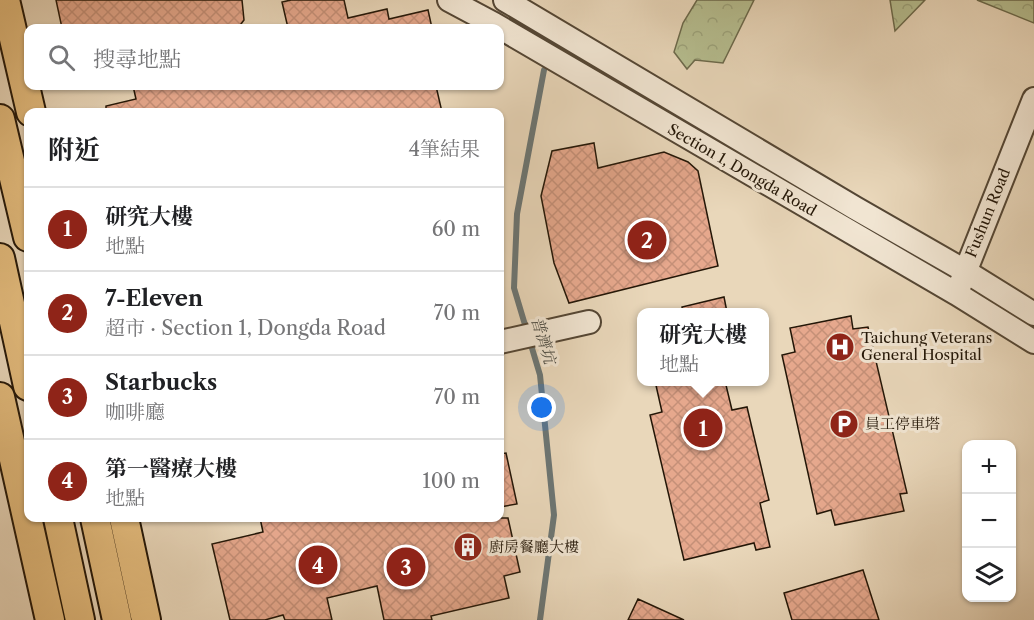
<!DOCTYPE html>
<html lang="zh-TW">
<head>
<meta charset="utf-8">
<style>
  body { margin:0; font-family:"Libre Caslon Text","Noto Serif TC",serif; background:#f6f6f6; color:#202124 }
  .controls { position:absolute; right:18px; bottom:18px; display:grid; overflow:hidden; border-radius:12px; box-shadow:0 2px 4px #0004 }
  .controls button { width:54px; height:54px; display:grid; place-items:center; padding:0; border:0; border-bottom:2px solid #e0e0e0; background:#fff; color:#202124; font:30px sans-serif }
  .you { position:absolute; left:542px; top:408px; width:21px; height:21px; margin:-15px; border:4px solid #fff; border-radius:50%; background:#1a73e8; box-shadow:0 0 0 9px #1a73e833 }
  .badge { display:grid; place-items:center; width:39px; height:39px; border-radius:50%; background:#8f2418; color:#fff; font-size:20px; font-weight:700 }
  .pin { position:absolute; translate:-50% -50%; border:3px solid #fff; box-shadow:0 2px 6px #0006 }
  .popup { position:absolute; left:637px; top:308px; width:132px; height:78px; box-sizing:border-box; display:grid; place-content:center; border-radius:12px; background:#fff; filter:drop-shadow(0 2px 4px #0005); font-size:20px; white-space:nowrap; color:#757577 }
  .popup b { font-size:22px; color:#202124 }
  .popup::after { content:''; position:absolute; left:50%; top:100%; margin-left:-12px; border:12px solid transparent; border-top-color:#fff }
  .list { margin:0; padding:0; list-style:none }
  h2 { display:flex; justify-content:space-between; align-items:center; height:78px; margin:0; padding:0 24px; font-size:26px }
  h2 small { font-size:20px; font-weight:400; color:#757577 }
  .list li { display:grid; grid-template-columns:39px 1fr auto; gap:18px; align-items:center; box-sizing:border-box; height:84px; padding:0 24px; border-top:2px solid #e0e0e0 }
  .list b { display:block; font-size:22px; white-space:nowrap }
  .list p { margin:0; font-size:20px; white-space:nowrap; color:#757577 }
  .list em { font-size:20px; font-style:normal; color:#757577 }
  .icon { flex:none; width:33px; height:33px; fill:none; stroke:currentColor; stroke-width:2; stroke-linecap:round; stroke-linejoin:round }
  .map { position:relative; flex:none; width:1034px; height:620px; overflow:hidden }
  .search { position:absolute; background:#fff; box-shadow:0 2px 4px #0004; left:24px; top:24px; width:480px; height:66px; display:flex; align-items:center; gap:15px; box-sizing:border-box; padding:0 21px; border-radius:12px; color:#757577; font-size:22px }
  .panel { position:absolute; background:#fff; box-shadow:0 2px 4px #0004; left:24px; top:108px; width:480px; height:414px; border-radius:12px }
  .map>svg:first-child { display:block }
</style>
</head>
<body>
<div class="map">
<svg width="1034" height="620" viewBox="0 0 1034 620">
  <defs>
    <pattern id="forest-crowns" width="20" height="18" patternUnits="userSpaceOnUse" patternTransform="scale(1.5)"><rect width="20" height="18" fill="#b6be90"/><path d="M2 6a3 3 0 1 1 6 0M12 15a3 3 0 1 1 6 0" fill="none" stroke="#9ca37b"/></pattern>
    <pattern id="building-cross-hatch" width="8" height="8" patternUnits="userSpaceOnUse" patternTransform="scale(1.5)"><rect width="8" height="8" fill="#e6a88d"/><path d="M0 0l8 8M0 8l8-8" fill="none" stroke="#c59078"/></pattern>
  </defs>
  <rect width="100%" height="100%" fill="#e9d7ba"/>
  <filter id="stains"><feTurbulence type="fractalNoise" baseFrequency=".00333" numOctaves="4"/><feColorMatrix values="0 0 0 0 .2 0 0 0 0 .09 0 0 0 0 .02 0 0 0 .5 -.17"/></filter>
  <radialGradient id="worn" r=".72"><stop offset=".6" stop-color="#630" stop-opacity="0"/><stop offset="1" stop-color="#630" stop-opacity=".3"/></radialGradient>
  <path fill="url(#forest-crowns)" stroke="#6c6a4c" stroke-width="1.5" d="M697 0H754L723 63 695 60 687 69 674 52 683 23Z
    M890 0H925L895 31Z
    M977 0H1034V23Z"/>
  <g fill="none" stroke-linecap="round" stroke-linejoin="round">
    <path stroke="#6c7674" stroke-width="6" d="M540 620 554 515 540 375 514 288 517 214 544 70"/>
  </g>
  <path fill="url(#building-cross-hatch)" stroke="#231607" stroke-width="1.5" d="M56 0H242L244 20 238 28H62Z
    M291 0H344L348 18 387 9 389 19 428 10 432 28H288L282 2Z
    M133 86H436L442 112H106V106L136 99Z
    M594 143 598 168 664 152 688 162 698 171 718 266 569 303 554 263 541 196 552 151Z
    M724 297 727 312H683L682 307Z
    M851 316 853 329 868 327 907 493 900 494 904 511 835 525 831 510 817 514 782 355 795 352 790 328Z
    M655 381H725L732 410 747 407 769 500 760 503 770 547 756 550 754 543 684 560 650 415 662 412Z
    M506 453 517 504 500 507V454Z
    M260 518H508L520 572 504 576 509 598 431 616 432 620H384L377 586 327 598 332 620H285L283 615 265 620H230L212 544 263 532Z
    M863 570 879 620H792L784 593Z
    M638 599 684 620H628Z"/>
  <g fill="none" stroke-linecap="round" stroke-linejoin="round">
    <g stroke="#544634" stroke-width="26">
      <path id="minor" d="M449 0 494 24 957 294 1034 342
        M505 0 855 208 965 271 1034 314
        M960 285 1034 99
        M500 342 589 322"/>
    </g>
    <g stroke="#231607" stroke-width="32">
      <path id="major" d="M5 0 31 112
        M0 119 28 237
        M0 258 28 386
        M0 397 50 620
        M58 518 80 620
        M95 518 117 620
        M124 518 146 620"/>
    </g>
    <use href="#minor" stroke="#f1e5d2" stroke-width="22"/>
    <use href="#major" stroke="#e4bc7d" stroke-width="28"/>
  </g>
  <defs>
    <g id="hospital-disc" transform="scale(1.5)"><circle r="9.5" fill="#8f2418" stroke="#f1e5d2"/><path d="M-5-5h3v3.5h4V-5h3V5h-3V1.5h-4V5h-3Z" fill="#fff"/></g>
    <g id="parking-disc" transform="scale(1.5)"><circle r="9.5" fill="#8f2418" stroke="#f1e5d2"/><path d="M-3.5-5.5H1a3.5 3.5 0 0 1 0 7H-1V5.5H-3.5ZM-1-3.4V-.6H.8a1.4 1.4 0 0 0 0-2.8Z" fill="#fff"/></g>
    <g id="building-disc" transform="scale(1.5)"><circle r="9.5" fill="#8f2418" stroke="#f1e5d2"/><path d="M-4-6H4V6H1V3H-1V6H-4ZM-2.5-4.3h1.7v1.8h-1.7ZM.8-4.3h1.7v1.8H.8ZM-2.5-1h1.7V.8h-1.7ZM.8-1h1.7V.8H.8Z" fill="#fff"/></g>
  </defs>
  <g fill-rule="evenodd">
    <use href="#hospital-disc" x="840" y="347"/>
    <use href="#parking-disc" x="844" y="424"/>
    <use href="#building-disc" x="468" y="547"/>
  </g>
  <g text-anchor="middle" stroke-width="6" stroke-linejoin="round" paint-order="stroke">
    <g font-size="15" fill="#231607" stroke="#f1e5d2">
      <text transform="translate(742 170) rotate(30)" y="5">Section 1, Dongda Road</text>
      <text transform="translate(988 213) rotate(-68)" y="5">Fushun Road</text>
    </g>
    <g font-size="15" fill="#231607" stroke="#f1e5d2" text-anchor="start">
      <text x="861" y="343">Taichung Veterans<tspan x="861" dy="17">General Hospital</tspan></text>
      <text x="865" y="429">員工停車塔</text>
      <text x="489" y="552">廚房餐廳大樓</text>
    </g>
    <g font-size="16" font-style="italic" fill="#4e4e46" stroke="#f1e5d2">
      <text transform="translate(544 340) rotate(73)" y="6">普濟坑</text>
    </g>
  </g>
  <rect width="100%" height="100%" filter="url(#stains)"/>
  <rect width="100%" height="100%" fill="url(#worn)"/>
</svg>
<div class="controls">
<button>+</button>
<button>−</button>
<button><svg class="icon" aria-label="layers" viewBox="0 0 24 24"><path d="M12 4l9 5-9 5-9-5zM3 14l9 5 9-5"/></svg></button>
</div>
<div class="you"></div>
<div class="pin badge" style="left:703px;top:428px">1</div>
<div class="popup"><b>研究大樓</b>地點</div>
<div class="pin badge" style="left:647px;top:240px">2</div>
<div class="pin badge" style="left:406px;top:567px">3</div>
<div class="pin badge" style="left:318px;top:565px">4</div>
<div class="search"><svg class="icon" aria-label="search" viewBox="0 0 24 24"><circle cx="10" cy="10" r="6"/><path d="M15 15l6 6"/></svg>搜尋地點</div>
<section class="panel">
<h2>附近<small>4筆結果</small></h2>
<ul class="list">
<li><span class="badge">1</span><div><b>研究大樓</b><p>地點</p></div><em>60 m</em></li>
<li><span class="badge">2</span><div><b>7-Eleven</b><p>超市 · Section 1, Dongda Road</p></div><em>70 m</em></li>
<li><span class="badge">3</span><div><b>Starbucks</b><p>咖啡廳</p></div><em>70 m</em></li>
<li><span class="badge">4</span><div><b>第一醫療大樓</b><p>地點</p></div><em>100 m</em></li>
</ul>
</section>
</div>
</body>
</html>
